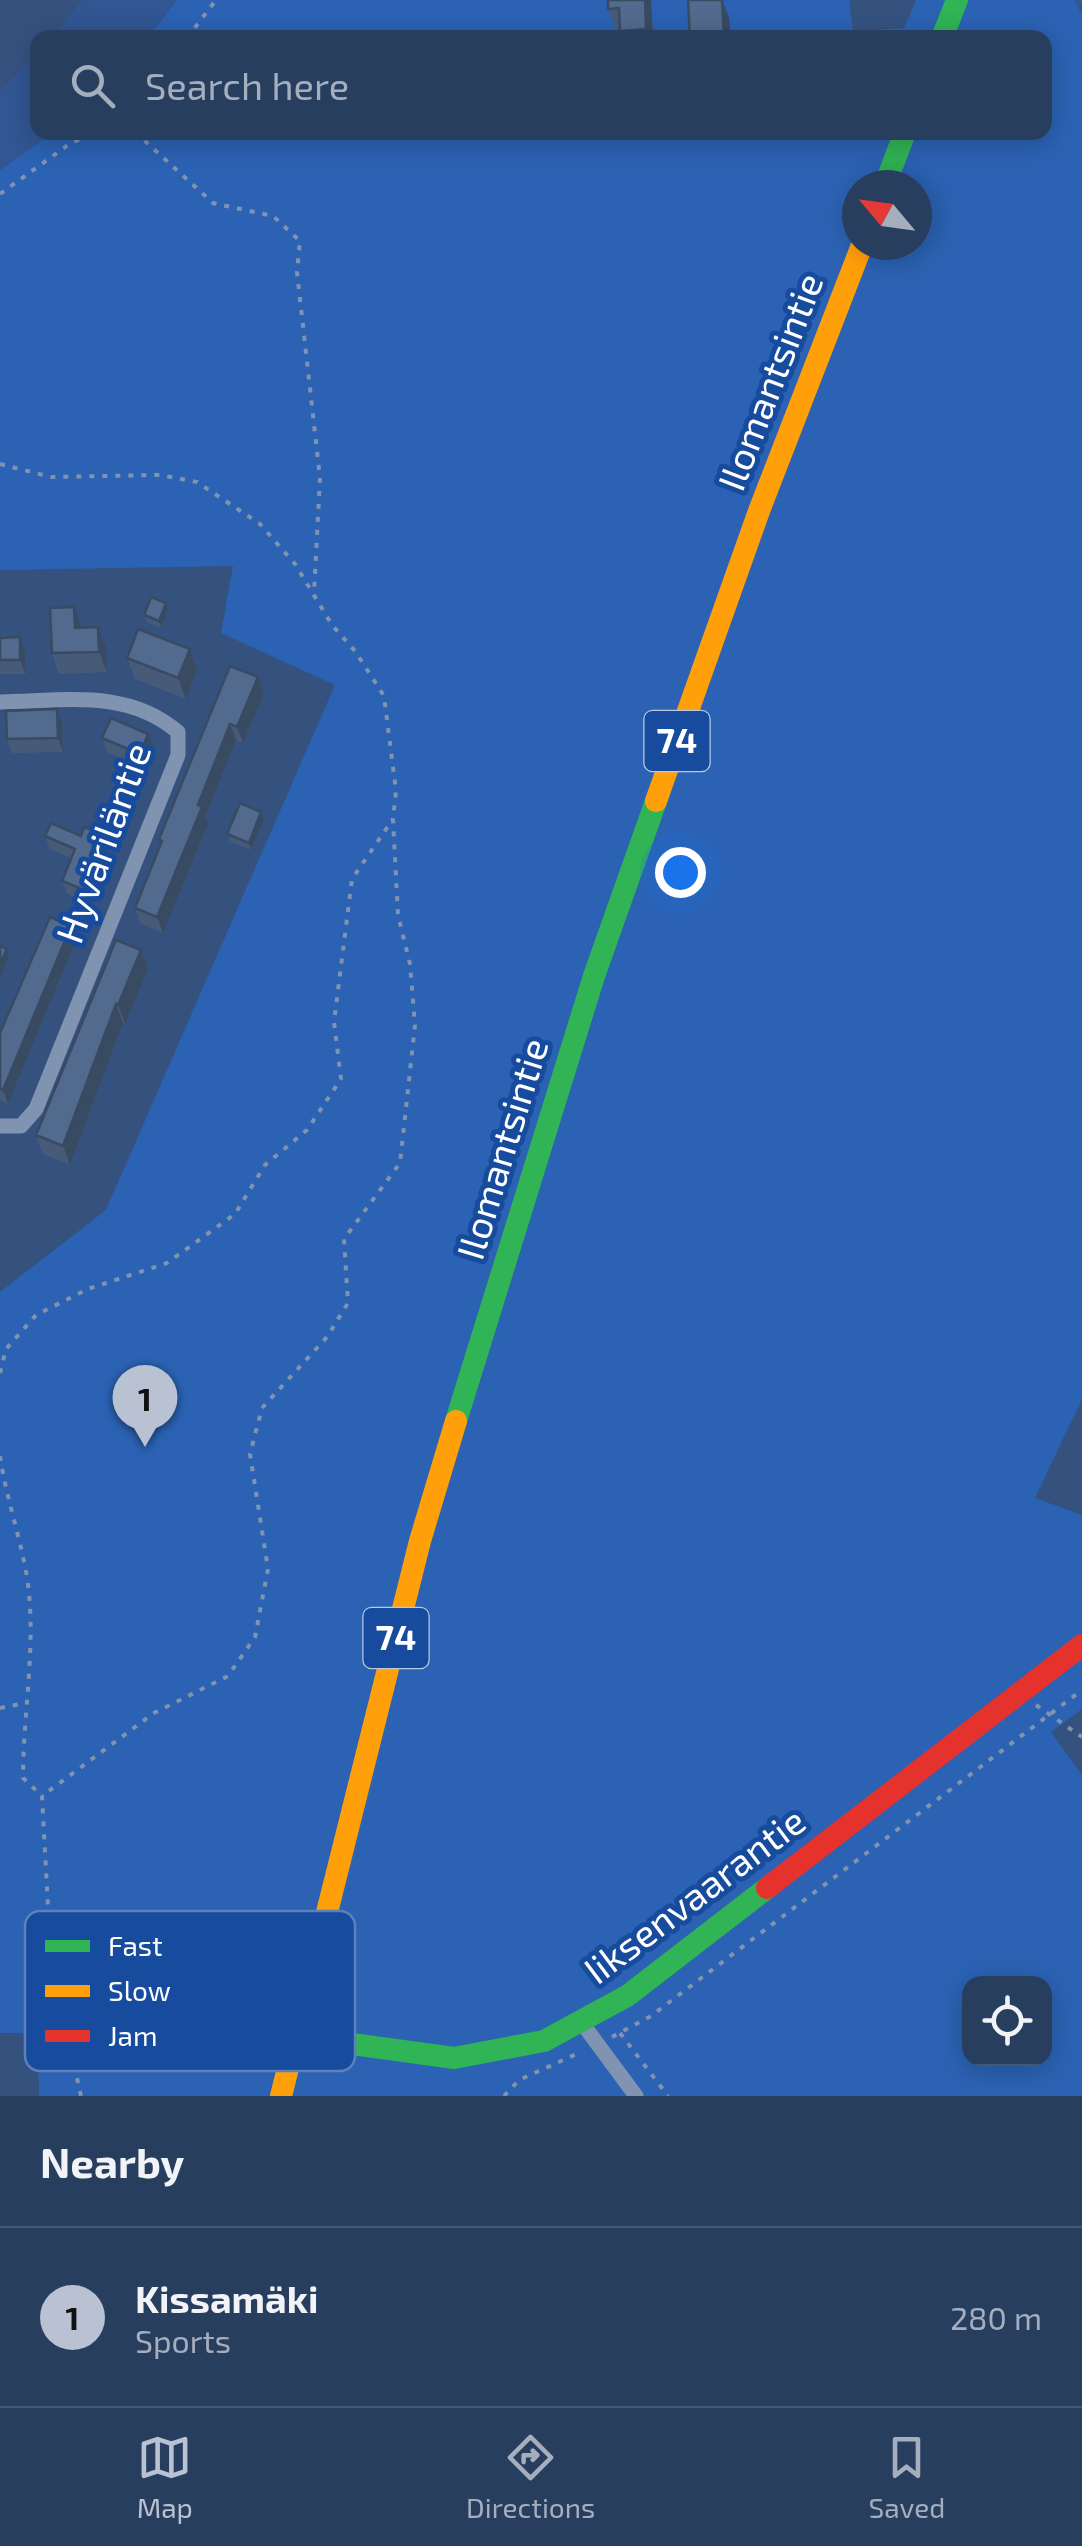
<!DOCTYPE html>
<html lang="en">
<head>
<meta charset="utf-8">
<style>
  body { margin:0; font-family:"Exo 2",sans-serif; background:#304565; color:#f1f3f6 }
  .controls { position:absolute; right:30px; bottom:30px; display:grid; overflow:hidden; border-radius:20px; box-shadow:0 5px 25px #0003 }
  .controls button { width:90px; height:90px; display:grid; place-items:center; padding:0; border:0; border-bottom:2px solid #445774; background:#283e5f; color:#f1f3f6; font:50px sans-serif }
  .compass { position:absolute; left:842px; top:170px; width:90px; height:90px; border-radius:50%; background:#283e5f; box-shadow:0 5px 25px #0003; rotate:299deg }
  .you { position:absolute; left:680px; top:872px; width:35px; height:35px; margin:-25px; border:8px solid #fff; border-radius:50%; background:#1a73e8; box-shadow:0 0 0 15px #1a73e833 }
  .badge { display:grid; place-items:center; width:65px; height:65px; border-radius:50%; background:#b8c2d2; color:#111; font-size:32px; font-weight:700 }
  .pin { position:absolute; translate:-50% -82px; filter:drop-shadow(0 2px 5px #0008) }
  .pin::after { content:''; position:absolute; top:52px; width:35px; height:30px; background:inherit; clip-path:polygon(0 0,100% 0,50% 100%) }
  .list { margin:0; padding:0; list-style:none }
  h2 { display:flex; justify-content:space-between; align-items:center; height:130px; margin:0; padding:0 40px; font-size:42px }
  h2 small { font-size:32px; font-weight:400; color:#a5aebd }
  .list li { display:grid; grid-template-columns:65px 1fr auto; gap:30px; align-items:center; box-sizing:border-box; height:180px; padding:0 40px; border-top:2px solid #445774 }
  .list b { display:block; font-size:38px; white-space:nowrap }
  .list p { margin:0; font-size:32px; white-space:nowrap; color:#a5aebd }
  .list em { font-size:32px; font-style:normal; color:#a5aebd }
  .icon { flex:none; width:55px; height:55px; fill:none; stroke:currentColor; stroke-width:2; stroke-linecap:round; stroke-linejoin:round }
  .map { position:relative; flex:none; width:1082px; height:2096px; overflow:hidden }
  .search { position:absolute; background:#283e5f; box-shadow:0 5px 25px #0003; left:30px; right:30px; top:30px; height:110px; display:flex; align-items:center; gap:25px; box-sizing:border-box; padding:0 35px; border-radius:20px; color:#a5aebd; font-size:38px }
  .sheet { height:310px; background:#283e5f }
  nav { display:flex; justify-content:space-around; align-items:center; box-sizing:border-box; height:140px; border-top:2px solid #445774; background:#283e5f; font-size:28px; color:#a5aebd }
  nav a { display:grid; justify-items:center; gap:5px }
  nav .on { color:#b8c2d2 }
  .map>svg:first-child { display:block }
</style>
</head>
<body>
<div class="map">
<svg width="1082" height="2096" viewBox="0 0 1082 2096">
  <rect width="100%" height="100%" fill="#35527f"/>
  <path fill="#2b62b3" fill-rule="evenodd" d="M177 0H849L853 31 904 28 916 0H1082V1399L1035 1498 1082 1515V1709L1051 1732 1082 1775V2096H39L38 2033H0V1292L106 1210 335 685 221 633 233 566 0 570V170L53 132H1044V38L148 37ZM857 185H917V245H857ZM970 1984H1044V2058H970Z"/>
  <path fill="#315692" d="M83 0H177L148 37H51Z
    M37 53 38 132 53 133 0 170V91Z"/>
  <g fill="none" stroke-linecap="round" stroke-linejoin="round">
    <path stroke="#315692" stroke-width="5" d="M1077 0 1082 10"/>
    <path stroke="#8093b0" stroke-width="4" stroke-dasharray="5 8" stroke-linecap="butt" d="M187 38 216 0
      M135 132 213 203 273 216 300 241 297 272 320 478 314 593
      M0 194 68 145 94 132
      M0 464 51 477 160 475 197 482 260 524 295 564 332 625 355 651 384 696 396 791 393 819 398 915 410 964 415 1025 400 1163 344 1239 348 1303 327 1337 262 1408 250 1454 268 1569 255 1637 228 1676 154 1713 42 1796
      M0 1373 6 1349 36 1315 88 1289 167 1263 235 1214 265 1165 307 1130 341 1079 334 1022 352 879 393 819
      M0 1456C6 1497 20 1536 27 1577 37 1644 23 1711 23 1778L42 1796 51 1963 81 2096
      M1036 1705 1082 1737
      M0 1708 25 1703
      M620 2033 668 2096
      M612 2037 651 2016 1082 1690
      M504 2096 519 2080 581 2052"/>
    <path stroke="#8093b0" stroke-width="15" d="M0 702C63 701 127 688 178 732V755L36 1109 21 1126H0
      M582 2023 636 2096"/>
    <path stroke="#30b455" stroke-width="22" d="M942 38 957 0
      M885 185 905 132
      M456 1421 594 976 656 801
      M295 2036 454 2058 544 2041 627 1996 767 1888"/>
    <path stroke="#ff9f0a" stroke-width="22" d="M656 801 759 511 862 245
      M281 2096 420 1541 456 1421"/>
    <path stroke="#e5322d" stroke-width="22" d="M767 1888 1082 1645"/>
  </g>
  <path fill="#475b79" d="M651 0 653 38H623L620 30H616L608 9Z
    M74 607 82 627 106 648 107 672 59 674 52 653Z
    M168 610 161 628 147 622 144 615Z
    M0 637H20L25 651 26 674H0Z
    M190 649 197 670 186 699 135 679 127 658Z
    M258 677 264 694 243 743 236 740 205 817 208 824 163 933 141 924 135 908 161 845 159 839Z
    M62 723 63 752 12 753 7 739Z
    M102 738 154 748 145 768 107 752Z
    M264 819 251 850 230 841 227 834Z
    M45 836 103 845 110 859 92 904 67 894 62 881 71 858 50 849Z
    M76 940 8 1104 0 1100V1033Z
    M141 950 148 969 125 1024 123 1023 70 1165 43 1154 36 1135Z"/>
  <path fill="#394a63" d="M645 0H651L653 38H649L646 29Z
    M722 0 729 17 731 38H724Z
    M166 603 168 610 161 628 159 621Z
    M74 607 82 628H75Z
    M98 627 106 648 107 672 99 652Z
    M20 637 25 651 26 674 20 660Z
    M190 649 197 670 186 699 178 678Z
    M258 677 264 694 243 743 237 727Z
    M57 709 62 723 63 752 58 738Z
    M230 724 236 740 205 817 208 824 163 933 157 917 198 805Z
    M148 734 154 748 145 768 140 754Z
    M261 812 264 819 251 850 249 843Z
    M105 846 110 859 92 904 87 891Z
    M71 926 76 940 8 1104 3 1090Z
    M7 949 9 956 0 977V964Z
    M141 950 148 969 125 1024 118 1005Z
    M116 1004 123 1023 70 1165 63 1146Z"/>
  <path fill="#526a8d" stroke="#394a63" stroke-width="2.5" d="M608 0H645L646 29 620 31 619 8 608 9Z
    M688 0H722L724 38H690Z
    M151 597 166 603 159 621 144 615Z
    M74 607 75 628 98 627 99 652 52 653 50 608Z
    M138 629 190 649 178 678 127 658Z
    M20 637V660H0V638Z
    M230 666 258 677 237 727 230 724 198 805 202 807 157 917 135 908 162 841 159 839Z
    M57 709 58 738 7 739 6 711Z
    M111 718 148 734 140 754 102 738Z
    M240 803 261 812 249 843 227 834Z
    M51 823 81 836 84 827 99 833 95 842 105 846 87 891 62 881 75 849 45 836Z
    M50 917 71 926 3 1090 0 1088V1033Z
    M116 940 141 950 118 1005 116 1004 63 1146 36 1135Z
    M0 946 7 949 0 964Z"/>
  <g text-anchor="middle" stroke-width="10" stroke-linejoin="round" paint-order="stroke">
    <g fill="#164b9e" stroke="#b9c9e2" stroke-width="2.5">
      <rect x="644.5" y="711" width="65" height="60" rx="8"/>
      <rect x="363.5" y="1608" width="65" height="60" rx="8"/>
    </g>
    <g font-size="35" font-weight="bold" fill="#fff">
      <text x="677" y="753">74</text>
      <text x="396" y="1650">74</text>
    </g>
    <g font-size="38" fill="#fff" stroke="#164b9e">
      <text transform="translate(771 382) rotate(-69)" y="13">Ilomantsintie</text>
      <text transform="translate(104 843) rotate(-70)" y="13">Hyväriläntie</text>
      <text transform="translate(503 1149) rotate(-73)" y="13">Ilomantsintie</text>
      <text transform="translate(695 1896) rotate(-37)" y="13">Iiksenvaarantie</text>
    </g>
  </g>
  <rect x="25" y="1911" width="330" height="160" rx="15" fill="#164b9e" stroke="#5c81bb" stroke-width="2.5"/>
  <rect x="45" y="1940" width="45" height="12" fill="#30b455"/>
  <rect x="45" y="1985" width="45" height="12" fill="#ff9f0a"/>
  <rect x="45" y="2030" width="45" height="12" fill="#e5322d"/>
  <g font-size="28" fill="#fff">
    <text x="108" y="1956">Fast</text>
    <text x="108" y="2001">Slow</text>
    <text x="108" y="2046">Jam</text>
  </g>
</svg>
<div class="controls">
<button><svg class="icon" aria-label="locate" viewBox="0 0 24 24"><circle cx="12" cy="12" r="6"/><path d="M12 2v4M12 18v4M2 12h4M18 12h4"/></svg></button>
</div>
<svg class="compass" viewBox="-18 -18 36 36"><path d="M0-13l5 13h-10z" fill="#e53935"/><path d="M0 13l5-13h-10z" fill="#a5aebd"/></svg>
<div class="you"></div>
<div class="pin badge" style="left:145px;top:1447px">1</div>
<div class="search"><svg class="icon" aria-label="search" viewBox="0 0 24 24"><circle cx="10" cy="10" r="6"/><path d="M15 15l6 6"/></svg>Search here</div>
</div>
<section class="sheet">
<h2>Nearby<small></small></h2>
<ul class="list">
<li><span class="badge">1</span><div><b>Kissamäki</b><p>Sports</p></div><em>280 m</em></li>
</ul>
</section>
<nav>
<a class="on"><svg class="icon" aria-label="map" viewBox="0 0 24 24"><path d="M3 6l6-2 6 2 6-2v14l-6 2-6-2-6 2zM9 4v14M15 6v14"/></svg>Map</a>
<a><svg class="icon" aria-label="directions" viewBox="0 0 24 24"><path d="M12 3l9 9-9 9-9-9zM9 14v-3h6M13 9l2 2-2 2"/></svg>Directions</a>
<a><svg class="icon" aria-label="saved" viewBox="0 0 24 24"><path d="M7 4h10v16l-5-4-5 4z"/></svg>Saved</a>
</nav>
</body>
</html>
